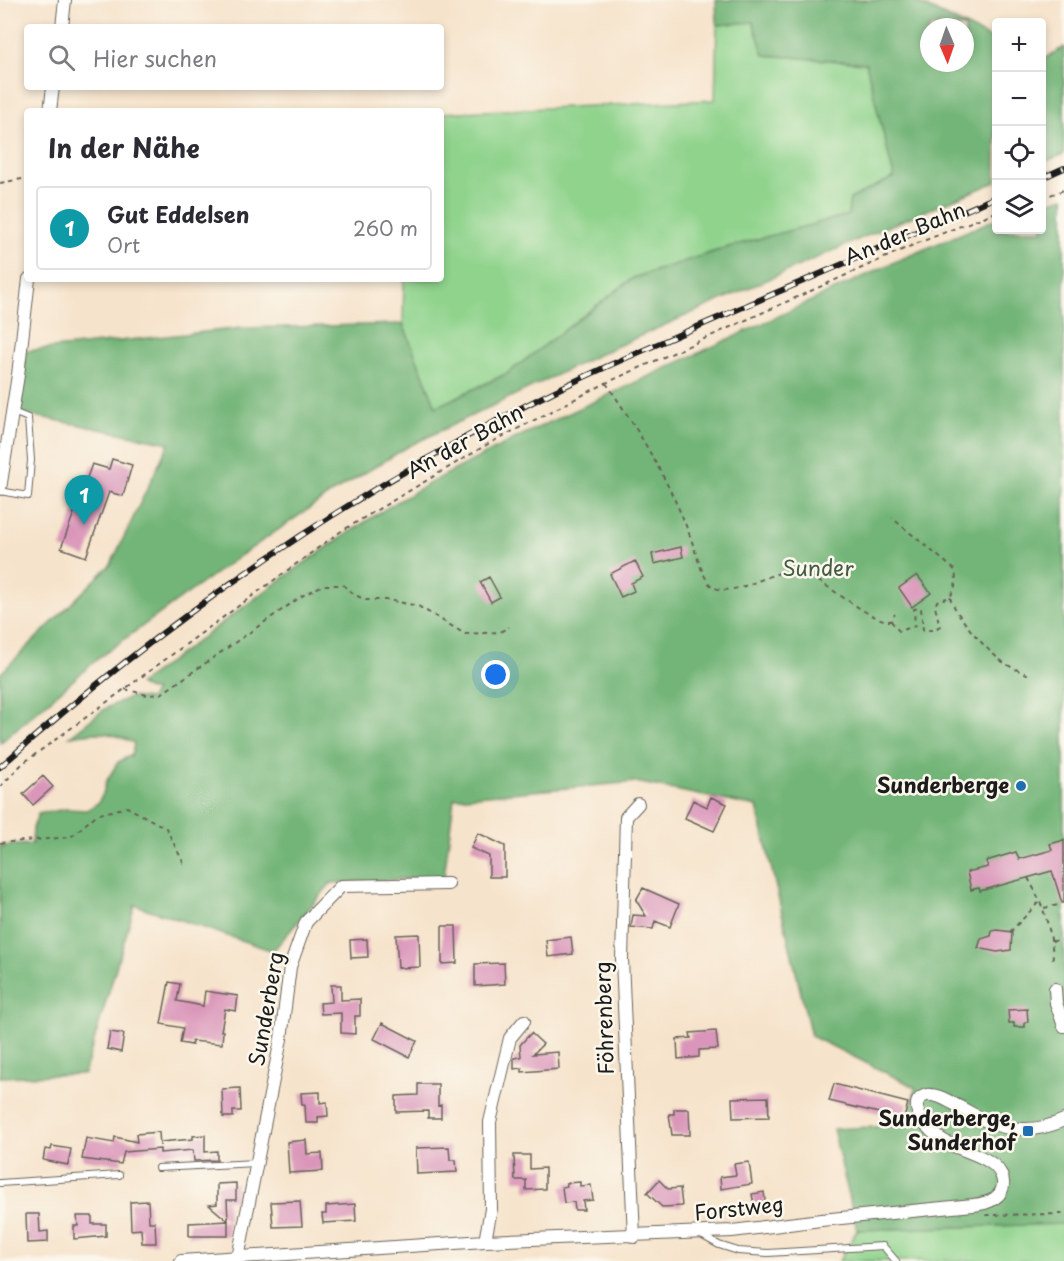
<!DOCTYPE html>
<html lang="de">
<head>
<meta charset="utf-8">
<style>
  body { margin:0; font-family:"Playpen Sans",sans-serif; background:#f2f2f3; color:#2b2b33 }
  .controls { position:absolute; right:18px; top:18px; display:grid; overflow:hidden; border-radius:6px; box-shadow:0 3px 9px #0003 }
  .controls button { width:54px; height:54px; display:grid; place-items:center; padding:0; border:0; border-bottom:2px solid #e1e1e2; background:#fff; color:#2b2b33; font:30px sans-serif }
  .compass { position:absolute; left:920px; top:18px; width:54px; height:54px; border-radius:50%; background:#fff; box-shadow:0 3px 9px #0003; rotate:178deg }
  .you { position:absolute; left:496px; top:675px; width:21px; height:21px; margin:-15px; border:4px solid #fff; border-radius:50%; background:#1a73e8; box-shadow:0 0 0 9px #1a73e833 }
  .badge { display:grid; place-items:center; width:39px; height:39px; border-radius:50%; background:#111827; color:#fff; font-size:20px; font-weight:700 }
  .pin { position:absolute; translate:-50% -50px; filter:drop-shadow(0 2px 3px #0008) }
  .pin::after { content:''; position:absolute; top:32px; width:21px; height:18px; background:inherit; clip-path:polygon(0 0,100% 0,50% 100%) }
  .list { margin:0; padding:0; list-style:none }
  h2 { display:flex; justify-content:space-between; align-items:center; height:78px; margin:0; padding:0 24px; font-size:26px }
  h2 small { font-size:20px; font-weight:400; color:#7c7c81 }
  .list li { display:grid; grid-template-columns:39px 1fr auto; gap:18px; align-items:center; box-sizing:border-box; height:84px; margin:0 12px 12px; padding:0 12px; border:2px solid #e1e1e2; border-radius:6px }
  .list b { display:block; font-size:22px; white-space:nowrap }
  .list p { margin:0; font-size:20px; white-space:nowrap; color:#7c7c81 }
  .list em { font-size:20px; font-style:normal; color:#7c7c81 }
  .icon { flex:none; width:33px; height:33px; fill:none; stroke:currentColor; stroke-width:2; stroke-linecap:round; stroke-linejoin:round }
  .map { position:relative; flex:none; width:1064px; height:1261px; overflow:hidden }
  .search { position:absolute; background:#fff; box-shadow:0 3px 9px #0003; left:24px; top:24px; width:420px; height:66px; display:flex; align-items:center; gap:15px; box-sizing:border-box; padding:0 21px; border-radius:6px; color:#7c7c81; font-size:22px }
  .panel { position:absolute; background:#fff; box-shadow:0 3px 9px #0003; left:24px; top:108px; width:420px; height:174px; border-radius:6px }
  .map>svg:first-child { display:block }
</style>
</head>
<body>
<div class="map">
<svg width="1064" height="1261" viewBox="0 0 1064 1261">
  <rect width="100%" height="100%" fill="#fbf7ec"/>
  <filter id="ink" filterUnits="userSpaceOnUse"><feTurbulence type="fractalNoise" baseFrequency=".0167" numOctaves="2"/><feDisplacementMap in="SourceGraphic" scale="12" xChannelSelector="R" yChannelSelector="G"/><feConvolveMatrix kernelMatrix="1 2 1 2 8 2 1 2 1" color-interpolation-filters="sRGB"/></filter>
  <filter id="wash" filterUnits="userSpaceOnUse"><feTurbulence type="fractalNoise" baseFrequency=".008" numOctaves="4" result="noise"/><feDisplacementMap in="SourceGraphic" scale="24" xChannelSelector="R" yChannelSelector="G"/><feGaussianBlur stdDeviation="1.35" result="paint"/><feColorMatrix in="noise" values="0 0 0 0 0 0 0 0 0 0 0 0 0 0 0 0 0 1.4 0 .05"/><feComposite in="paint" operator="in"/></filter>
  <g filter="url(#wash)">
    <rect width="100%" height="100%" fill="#f6e3cb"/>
    <path fill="#8fd38c" stroke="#567854" stroke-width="1.5" d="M753 22 765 55 866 63 894 177 850 199 848 215 732 246 633 278 508 373 436 407 403 324 404 279H441V113L715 100 717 25Z
      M1049 1224H1064V1261H839L857 1230Z"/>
    <path fill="#73b578" stroke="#48684a" stroke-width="1.5" fill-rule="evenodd" d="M716 0H912L996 41V182L889 226 604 352 409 446 332 493 227 565 100 657 0 743V674L111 564 169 443 19 413 26 351 242 328 403 324 436 407 508 373 633 278 732 246 848 215 850 199 894 177 866 63 764 55 753 22 717 25ZM929 27H965V63H929Z
      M1064 47V154L1042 163V60Z
      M1064 197V1224L857 1230 833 1129 909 1125 915 1087 811 1036 757 807 636 782 454 798 444 877 331 883 273 951 135 905 84 1074 0 1077V846L32 844 33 828 38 814 66 809 87 810 98 803 103 794 106 782 118 762 132 755 134 743C107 730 99 732 70 736L106 708 131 697 150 699 155 690H149L139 684C215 629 289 571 368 520 416 488 469 463 520 436L899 260 991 221 996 219V230H1042V204Z"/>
    <g id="blocks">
      <path fill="#da96ba" d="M112 459 132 465 123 496 109 492 86 557 61 548 92 464 109 469Z
        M681 547 683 557 654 564 652 554Z
        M635 561 643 577 631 583 634 591 621 597 610 574Z
        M917 575 931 593 912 607 899 588Z
        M489 577 500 597 491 602 480 582Z
        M43 776 53 787 33 805 23 794Z
        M711 797 727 804 714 831 685 818 693 800 707 807Z
        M478 833 505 846V877H489V856L471 848Z
        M1064 840V903H1062L1052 871 980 891 979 888 971 890 967 872 988 867 986 861 1016 852 1019 859 1052 850 1050 844Z
        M643 888 679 904 670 927 655 921 653 929 631 927 633 915 646 916 636 900Z
        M442 926H456L457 963 442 964Z
        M997 930 1012 932 1011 950 997 952 978 948 981 939 991 936 992 931Z
        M419 934 420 967 398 968 396 935Z
        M571 937 573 954 548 957 546 940Z
        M367 939 368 957 351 958 350 940Z
        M504 963 505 984 475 986V964Z
        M169 982 180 984 177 1001 203 1006 205 991 238 996 236 1011 225 1009 221 1031H223L222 1044 192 1041V1045L180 1043 183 1028 161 1024Z
        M331 985H341V1000L360 999V1016H355V1034L341 1033V1013L321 1014 320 1003 332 1002Z
        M1027 1009 1028 1022H1025V1027H1014V1023H1009L1008 1010Z
        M382 1023 417 1041 409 1057 374 1039Z
        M716 1031 718 1049 699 1050V1057L678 1059 677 1039 691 1038 690 1033Z
        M110 1032 124 1034 121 1052 107 1049Z
        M531 1033 543 1044 533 1054 558 1052 559 1069 522 1072V1068L514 1069V1058L521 1057 520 1045Z
        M418 1084H438V1106L441 1105V1118H428V1111L396 1112V1096L418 1095Z
        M834 1084 908 1103 904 1119 829 1101Z
        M240 1088 241 1111H233V1117H223L222 1089Z
        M320 1092V1103L327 1102 328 1116 318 1117V1123H306L305 1105H302L301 1093Z
        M768 1097 769 1117 733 1118 732 1098Z
        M674 1109H689L690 1135H672L669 1114H674Z
        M159 1132 160 1146V1142L193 1139V1136L205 1135V1152L217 1151V1160L194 1161 193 1150 160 1153V1149L124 1152 121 1164 82 1159 86 1138 114 1143 115 1137 137 1142 136 1134Z
        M306 1140 307 1154 322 1153 323 1171 289 1173 287 1142Z
        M52 1146 71 1149 68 1165 43 1160 45 1149 51 1150Z
        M449 1147 450 1160H456L457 1172 417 1174 416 1148Z
        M514 1155H530V1169L545 1168V1189L526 1190V1180H515Z
        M749 1162 752 1184 721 1189 720 1177 736 1175 734 1164Z
        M659 1180 668 1189 680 1188 682 1206 662 1207 647 1193Z
        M580 1182V1186L591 1185 593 1200 583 1201 584 1210H575L574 1202 564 1203 562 1187 567 1186 566 1183Z
        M236 1183V1200H227L228 1221 209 1205 217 1204V1184Z
        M764 1192 766 1208 755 1210 752 1194Z
        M148 1201 149 1222H155L156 1243H142L141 1229 131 1230 130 1202Z
        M300 1201 302 1226 273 1227 271 1202Z
        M355 1204 356 1221 323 1223 322 1214H326V1206Z
        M26 1214H39L40 1232 48 1231V1242L27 1243Z
        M77 1216H92V1224H106V1236L74 1239V1226H78Z
        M228 1221V1236H189V1223Z"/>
    </g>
  </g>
  <g filter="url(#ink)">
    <use href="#blocks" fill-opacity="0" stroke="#686259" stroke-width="1.5"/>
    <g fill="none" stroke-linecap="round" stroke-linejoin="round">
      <g stroke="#686259" stroke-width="8">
        <path id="lane" d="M0 491 28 496 31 460 28 418 13 412
          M158 1168 256 1163
          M0 1183 119 1175
          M701 1235 719 1245 738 1251 768 1253 883 1246 896 1261"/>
      </g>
      <g stroke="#686259" stroke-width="14">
        <path id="street" d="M62 27 65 0
          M50 111 53 87
          M0 489 18 375 29 279
          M1055 989 1056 1003 1064 1026
          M634 1237 622 959 626 817 638 804
          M485 1241 491 1209 490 1122 510 1038 524 1021
          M238 1258 281 1039 290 967 306 922 341 886 448 884
          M181 1261 485 1241 732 1231 821 1220 973 1205C981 1204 989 1203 995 1198 1010 1187 1002 1169 988 1161 963 1146 943 1149 923 1121 920 1116 916 1111 917 1104 918 1098 925 1094 931 1095 940 1095 948 1101 956 1105 973 1114 991 1126 1011 1128 1030 1131 1047 1128 1064 1120"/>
      </g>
      <path stroke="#686259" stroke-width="2" stroke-dasharray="4.5 4.5" stroke-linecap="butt" d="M0 183 27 178
        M1042 198 1064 190
        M606 383C639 431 669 481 690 536 695 548 703 584 715 588 741 598 777 563 803 573 827 582 870 622 891 621L895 614
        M950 597C954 614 990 655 1006 664 1014 669 1023 672 1031 676
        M891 621 899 631 915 626 914 609 921 608 923 630H934L940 626 935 607 937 601 950 597C956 587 957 582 955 570L892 518
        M125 689 147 695 161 694 302 596 323 585H343L355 595 366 600H388L418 606 465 634 500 632 509 627
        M0 787 22 764 340 532 488 444 606 383 913 245 996 212
        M0 843 71 837 96 815 127 807 166 828 184 864
        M1028 878C1043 904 1052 930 1053 960
        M1044 908 1058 905
        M1010 932 1041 900
        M1052 941 1064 940
        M986 1215 1064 1214"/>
      <use href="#lane" stroke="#fff" stroke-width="6"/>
      <use href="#street" stroke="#fff" stroke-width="12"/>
      <g stroke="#1c1c1c" stroke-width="6">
        <path id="rail" d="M1042 178 1064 168
          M0 767C157 627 331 505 519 409 590 372 663 342 736 310 823 273 910 235 996 197"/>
      </g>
      <use href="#rail" stroke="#fbf7ec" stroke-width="4" stroke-dasharray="11" stroke-linecap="butt"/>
    </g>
  </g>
  <g fill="#1f6fb2" stroke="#fbf7ec" stroke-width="2">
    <circle cx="1021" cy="786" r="6"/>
    <rect x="1022" y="1125" width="12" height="12" rx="3"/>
  </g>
  <g text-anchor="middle" stroke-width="5" stroke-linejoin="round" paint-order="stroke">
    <g font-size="21" fill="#1c1c1c" stroke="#fbf7ec">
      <text transform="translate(905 234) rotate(-23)" y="7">An der Bahn</text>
      <text transform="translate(465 442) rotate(-29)" y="7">An der Bahn</text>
      <text transform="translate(267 1009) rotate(-80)" y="7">Sunderberg</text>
      <text transform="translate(605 1018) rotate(-92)" y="7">Föhrenberg</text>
      <text transform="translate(739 1209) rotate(-6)" y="7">Forstweg</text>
    </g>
    <g font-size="21" fill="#445c43" stroke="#fbf7ec">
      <text x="818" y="576">Sunder</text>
    </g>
    <g font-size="21" font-weight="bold" fill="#1c1c1c" stroke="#fbf7ec" text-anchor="end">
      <text x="1009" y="793">Sunderberge</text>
      <text x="1016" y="1126">Sunderberge,<tspan x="1016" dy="24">Sunderhof</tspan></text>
    </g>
  </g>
</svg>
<div class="controls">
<button>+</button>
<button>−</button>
<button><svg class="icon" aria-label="locate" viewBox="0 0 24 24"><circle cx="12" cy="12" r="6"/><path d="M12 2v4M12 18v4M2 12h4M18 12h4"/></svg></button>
<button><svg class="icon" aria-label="layers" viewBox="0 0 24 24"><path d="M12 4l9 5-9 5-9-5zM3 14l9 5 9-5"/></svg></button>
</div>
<svg class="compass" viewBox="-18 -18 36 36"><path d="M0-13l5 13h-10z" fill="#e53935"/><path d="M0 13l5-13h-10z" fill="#7c7c81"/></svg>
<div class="you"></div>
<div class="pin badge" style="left:84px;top:525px;background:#0f9aa8">1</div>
<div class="search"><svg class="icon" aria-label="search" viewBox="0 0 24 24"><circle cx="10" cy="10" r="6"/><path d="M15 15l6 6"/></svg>Hier suchen</div>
<section class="panel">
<h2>In der Nähe<small></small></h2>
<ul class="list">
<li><span class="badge" style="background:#0f9aa8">1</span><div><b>Gut Eddelsen</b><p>Ort</p></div><em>260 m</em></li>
</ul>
</section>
</div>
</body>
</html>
